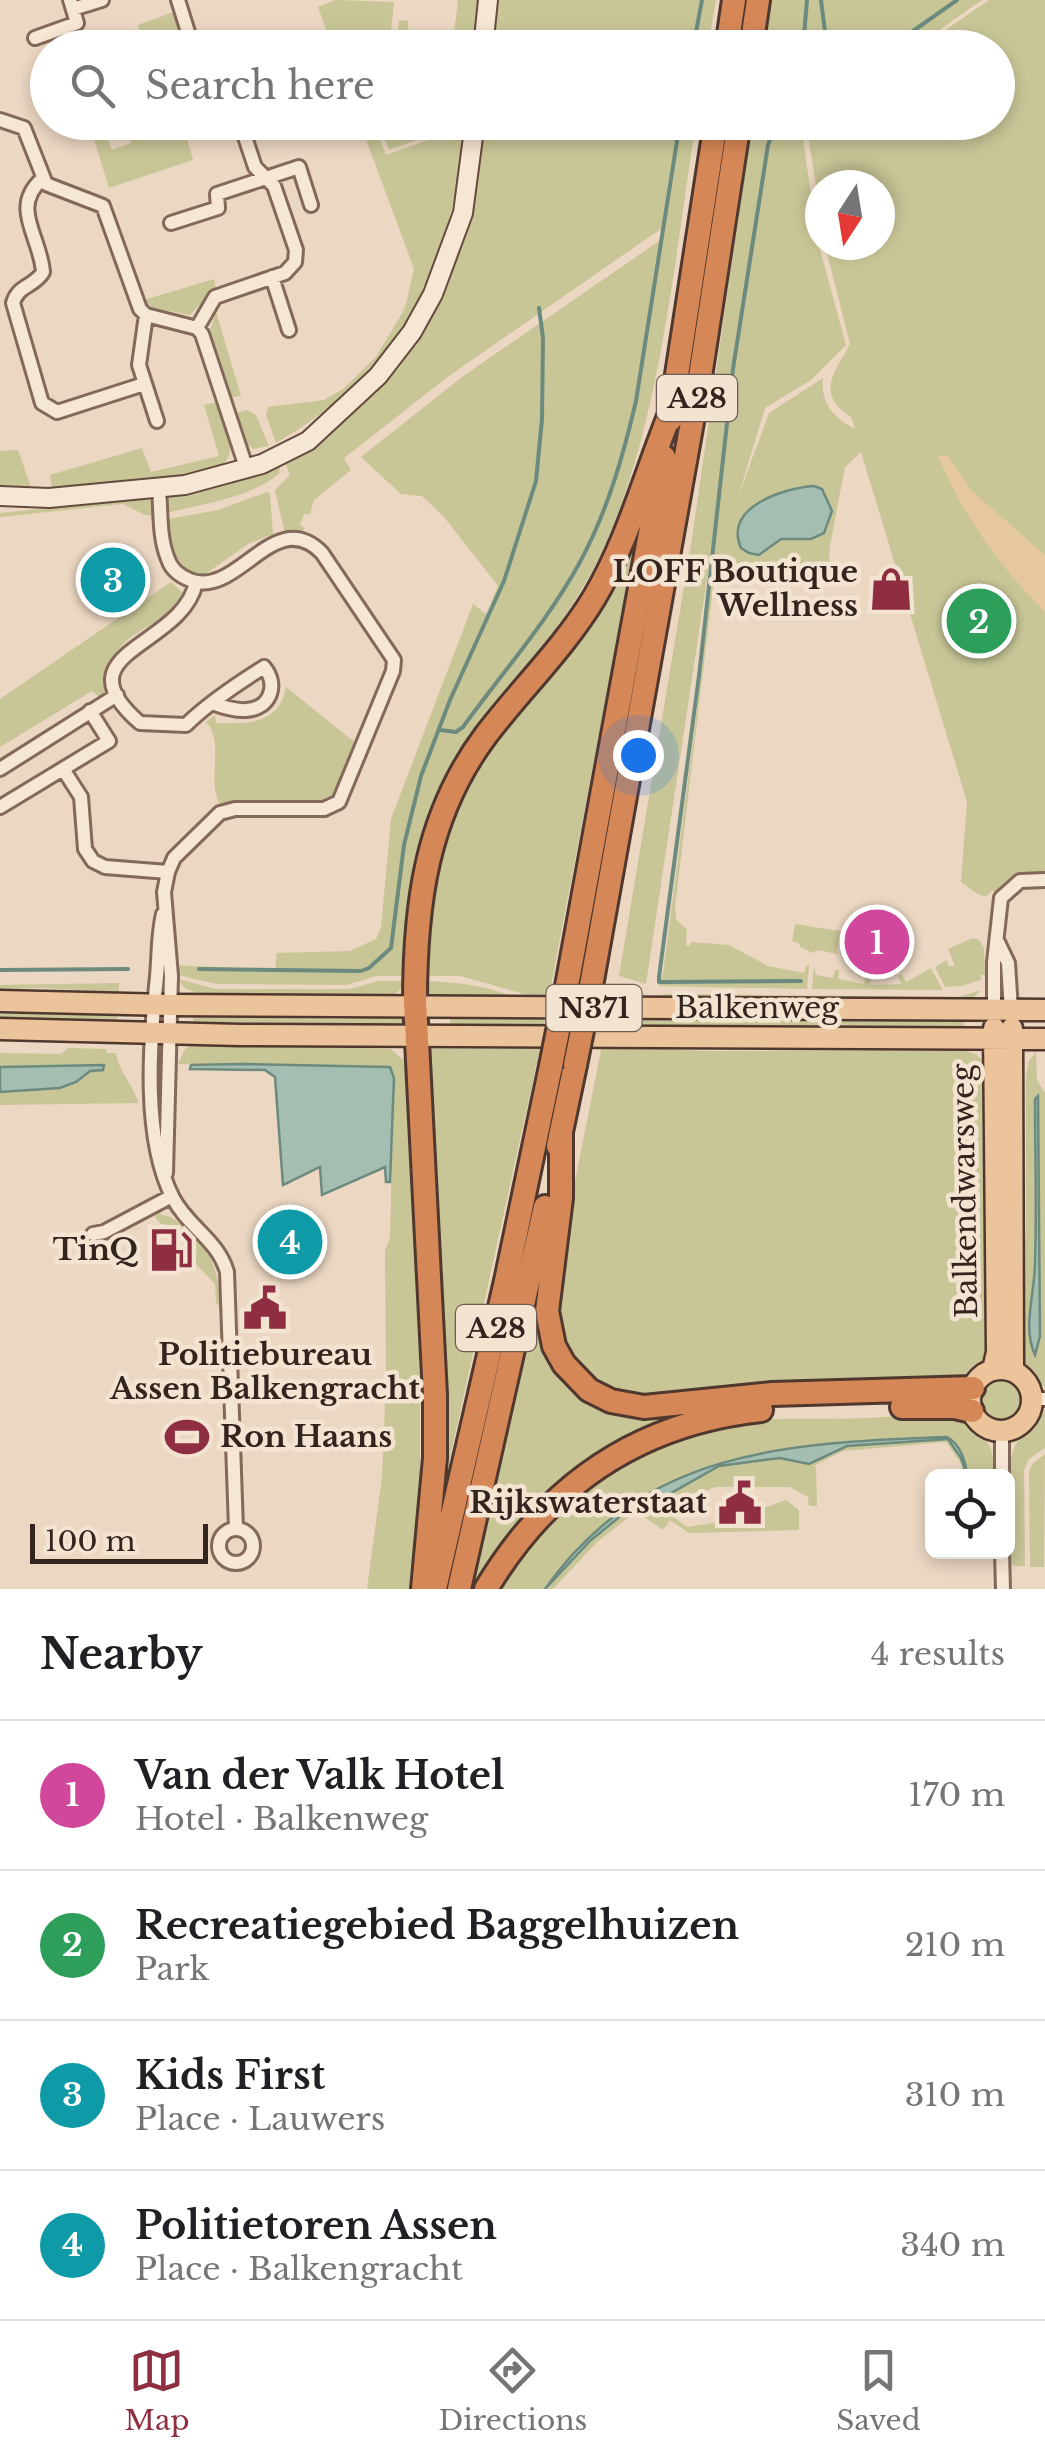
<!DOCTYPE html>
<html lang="en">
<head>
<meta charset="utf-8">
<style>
  body { margin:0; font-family:"Libre Baskerville",serif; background:#f2f2f2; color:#202124 }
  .controls { position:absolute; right:30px; bottom:30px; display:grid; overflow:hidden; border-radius:15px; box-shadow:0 5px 15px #0003 }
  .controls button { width:90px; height:90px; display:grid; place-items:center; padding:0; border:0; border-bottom:2px solid #e0e0e0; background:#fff; color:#202124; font:50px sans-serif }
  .compass { position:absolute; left:805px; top:170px; width:90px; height:90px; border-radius:50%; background:#fff; box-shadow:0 5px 15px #0003; rotate:192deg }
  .scale { position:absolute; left:30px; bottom:25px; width:178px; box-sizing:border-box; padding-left:10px; border:5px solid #34241e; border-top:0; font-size:28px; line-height:35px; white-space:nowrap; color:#34241e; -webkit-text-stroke:8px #f3e3d1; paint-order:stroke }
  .you { position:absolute; left:638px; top:755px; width:35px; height:35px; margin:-25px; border:8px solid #fff; border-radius:50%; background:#1a73e8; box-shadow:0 0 0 15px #1a73e833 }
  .badge { display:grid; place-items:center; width:65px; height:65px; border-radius:50%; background:#8f2e40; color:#fff; font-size:32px; font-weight:700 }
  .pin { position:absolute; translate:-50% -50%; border:5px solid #fff; box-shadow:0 2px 10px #0006 }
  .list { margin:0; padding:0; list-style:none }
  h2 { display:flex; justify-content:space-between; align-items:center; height:130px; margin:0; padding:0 40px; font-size:42px }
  h2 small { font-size:32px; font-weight:400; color:#757577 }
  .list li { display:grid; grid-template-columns:65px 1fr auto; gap:30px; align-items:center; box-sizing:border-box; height:150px; padding:0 40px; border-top:2px solid #e0e0e0 }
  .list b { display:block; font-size:38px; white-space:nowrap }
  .list p { margin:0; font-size:32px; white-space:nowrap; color:#757577 }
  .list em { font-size:32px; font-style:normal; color:#757577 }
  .icon { flex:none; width:55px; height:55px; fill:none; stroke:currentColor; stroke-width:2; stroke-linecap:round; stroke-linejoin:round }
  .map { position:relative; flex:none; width:1045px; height:1589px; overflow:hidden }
  .search { position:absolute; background:#fff; box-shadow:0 5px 15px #0003; left:30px; right:30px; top:30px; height:110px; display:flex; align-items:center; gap:25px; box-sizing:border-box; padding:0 35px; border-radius:55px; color:#757577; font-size:38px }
  .sheet { height:730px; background:#fff }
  nav { display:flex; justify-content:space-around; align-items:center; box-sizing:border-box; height:140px; border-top:2px solid #e0e0e0; background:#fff; font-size:28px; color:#757577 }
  nav a { display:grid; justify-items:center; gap:5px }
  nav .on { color:#8f2e40 }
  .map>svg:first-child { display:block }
</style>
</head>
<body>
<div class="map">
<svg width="1045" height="1589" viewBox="0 0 1045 1589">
  <rect width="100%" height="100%" fill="#ebd7c2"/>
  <path fill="#c8c597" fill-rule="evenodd" d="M336 0 394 2 391 30H386L385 37 340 32V36L388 42 389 37 409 40 388 47H332L318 7Z
    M458 0H479L474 47H419L413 34 398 30 399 20 408 21V30L454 34Z
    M494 0H716L708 47 489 48Z
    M769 0H982L915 47 762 48Z
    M989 0H1045V880L1019 881 998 906 993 890 986 896 979 895 961 882 967 802 861 452 845 467 830 546 828 580 716 563 675 907 676 919 687 930 686 945 690 946 691 942 729 945 768 966 804 973 807 965H809L807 989 658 986 663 974 701 679 714 532 646 984 619 976 691 545 752 123H808L803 134 804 146 818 242 846 345 811 380 765 408 738 497 769 413 823 378C820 403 834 418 855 429L851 417C813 393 837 369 850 344L825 245H880V185H820V211L809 141 813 124 998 122V48L921 47ZM754 506 788 537 749 553 741 547 737 529Z
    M176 11 189 47H143L138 25Z
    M89 123H102L112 150 131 143 127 130 131 128 130 123H183L193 160 109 188Z
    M360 123H374L386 155 442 135 438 123H466C449 270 410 365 276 443L266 415 268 407 324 400 343 389 376 357 405 308 414 269Z
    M378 123H434L437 133 389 150Z
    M481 123H696C674 259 661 419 605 545 569 625 508 686 460 758 417 824 406 899 405 976H377L346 985 216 984 175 974 174 965 275 970 277 953 350 951 376 939 381 927 391 819 473 604 486 614 498 586 444 517 422 496 401 494 361 457 462 377 659 241 662 228 449 376 344 458 351 470 314 500 310 514H304L300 525 305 528 300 534H285L275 490 290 475 283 457 319 437 436 302Z
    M214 279 216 288 190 315 153 308 144 300Z
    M216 312 241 396 232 397 210 330Z
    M218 402C224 422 240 449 222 465L152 482 52 488 50 475 142 448 151 472 219 456 204 405Z
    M247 410 256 415 269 446 253 449 245 442 234 414Z
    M18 450 31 487 0 488V451Z
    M280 464 279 474C249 498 202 504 166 513L165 500 172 493Z
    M267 492 270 494 273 534 248 544 201 577C170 569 166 548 169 519L218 510Z
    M145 498 153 502 155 516 145 515 123 504 0 517V513Z
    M644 498 549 996 524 994 461 976H425L428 897 459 794Z
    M171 582 183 593C155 641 107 622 108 695L99 697 92 691 0 747V699Z
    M286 687 357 744 333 800 323 804 221 806C205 781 226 742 206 722L215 715 216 723C247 724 279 725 286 687Z
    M795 924 840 931 837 954 818 950 813 953 800 947V944L792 941Z
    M973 938 979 940 984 948 985 975H981V980L961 986 945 987 935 967 947 960 948 966H955L948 949Z
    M814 966 816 975 833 978 835 970H839L838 979 864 984 866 976H871L870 985 901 984 898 976 902 974 906 982 931 968 943 990 812 989Z
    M177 979 216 989H350L378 981H404L400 990 390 999 307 994H199L185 988Z
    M425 981C455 982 484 985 511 996V1001H425Z
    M119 983V993L44 988 0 989V985Z
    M981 990 969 1002 636 1001 666 994 959 997Z
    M118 1011 116 1022 0 1021V1014Z
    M410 1015V1029L193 1028V1017L340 1019Z
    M785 1017H964V1027L857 1026 791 1033 605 1031 607 1020 728 1021Z
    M450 1019H545L543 1029 450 1030Z
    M193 1043 390 1049 406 1062 420 1359V1484L409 1589H367L382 1477 386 1382 385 1251 390 1237 394 1075 390 1067 178 1064 185 1049Z
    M602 1045 702 1051H967L977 1055 985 1063 991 1341C985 1365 977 1377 952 1383 896 1382 839 1379 784 1381 733 1384 639 1408 595 1381 556 1358 558 1301 559 1262Z
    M68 1048 106 1049 107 1053H116C119 1073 134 1085 138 1103L0 1105V1092C31 1091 66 1090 90 1071H102L104 1065 0 1067V1053L61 1054Z
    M428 1049H540L435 1526Z
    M1036 1052 1037 1080 1045 1093V1388L1022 1366 1017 1343 1026 1232V1077L1029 1061ZM1038 1096 1040 1336 1038 1348 1032 1353 1030 1301 1036 1263 1035 1100Z
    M160 1211 161 1215C172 1215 178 1222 187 1230 213 1253 219 1272 220 1307L216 1303 215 1284 193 1261 197 1249 174 1227 160 1223 155 1217Z
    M542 1281 579 1388 716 1406C690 1415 661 1423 635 1434 563 1465 515 1524 475 1589H472Z
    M981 1399a20 20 0 1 1 40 0a20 20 0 1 1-40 0Z
    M1045 1410V1448L1029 1459 1024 1470 1025 1566H1014L1009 1561C1009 1508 994 1442 1045 1410Z
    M950 1412C981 1426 995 1442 995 1476H967L966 1470 962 1476V1465L946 1442 843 1451 814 1466 816 1467 817 1506H809L808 1497 790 1487H715L663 1509 687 1527 726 1521 786 1500 799 1510V1530L689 1533 670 1520 663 1530 643 1516 639 1509 597 1542 553 1589H498C554 1503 641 1437 744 1422 785 1416 826 1420 866 1418 895 1417 922 1413 950 1412ZM947 1437 953 1440 966 1466 949 1439 847 1446 809 1464 780 1458 728 1463 706 1471 656 1501 634 1504C726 1440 839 1445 947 1437Z
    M1045 1454 1044 1567H1030L1029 1472 1032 1464Z"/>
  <path fill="#e5c7a0" d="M938 456H948L972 491 1045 555V612C999 566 963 516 938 456Z"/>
  <path fill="#a4beb2" stroke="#6c8b7e" stroke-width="2.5" d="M814 486 822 489 832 511 824 533 811 539H781L759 555 749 553 741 548C723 507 784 488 814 486Z
    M241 1064 390 1067 394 1078 390 1182H386L385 1167 322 1195 320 1167 283 1185 275 1077 265 1070 190 1069 191 1065Z
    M104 1065 103 1070 90 1071 76 1082 60 1088 0 1092V1067Z
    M1038 1096 1040 1336 1035 1355C1022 1328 1035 1292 1035 1263 1037 1209 1035 1154 1035 1099Z
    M947 1437C960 1444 966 1461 967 1476L961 1458 948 1439 847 1446 809 1464 780 1458 719 1466 657 1501 634 1505 590 1541 545 1589C644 1448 790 1443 947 1437Z"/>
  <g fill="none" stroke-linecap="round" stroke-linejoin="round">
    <path stroke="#6c8b7e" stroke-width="4" d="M821 0 827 48
      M693 48 702 0
      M803 48 807 0
      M889 48 957 0
      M786 122 772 134 768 145 733 369 699 676 659 977V982H663L801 981
      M440 730 456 732 463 727C502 673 548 621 580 562 607 512 623 457 636 401L680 122
      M199 969 361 971 369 968 391 948 404 845 421 776 450 700 504 581 536 481 542 419 543 338 539 308
      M0 970 128 969"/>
    <g stroke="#83695a" stroke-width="18">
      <path id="street" d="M178 0 193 48
        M73 9 102 0
        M35 38 77 23 70 0
        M286 48 290 46
        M0 120 24 128 46 184 103 206 140 309 146 315 197 328 202 334 246 467
        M42 179C10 208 40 235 43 272 34 287 18 285 13 303L42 403 57 412 144 384
        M171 223 218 208 217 194 299 167 311 205
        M272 277 289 330
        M146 315 139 365 157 421
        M197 328 215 297 285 273 295 262 296 250 274 186 255 167 240 122
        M159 489C161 512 159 538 168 559 171 569 180 576 190 580 238 599 274 504 322 553L394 660 393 671 339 802 324 809H235L220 813 174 858 168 872 164 892 171 976 166 1173
        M196 582C183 648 57 651 140 723L186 725C208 703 237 684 264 667 279 685 270 709 246 710 235 711 223 707 212 703
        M0 769 117 695
        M63 769 81 797 85 849 93 861 105 867 168 872
        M0 807 109 741 90 711
        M163 914C158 935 159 955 157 976 150 1041 142 1139 173 1198 188 1227 218 1240 227 1272L236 1529
        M998 942 1008 963 1011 1010
        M994 1011V962L1001 898 1020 881 1045 880
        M93 1234 104 1232 172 1196
        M1033 1399H1045
        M1002 1431V1476
        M219 1546a17 17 0 1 1 34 0a17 17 0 1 1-34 0Z
        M1002 1552 1003 1589"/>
    </g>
    <g stroke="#654a3e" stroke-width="22">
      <path id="secondary" d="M483 48 488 0
        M0 496 49 498 185 485 262 464 308 441 378 376 412 332 433 294 463 213 475 122"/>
    </g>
    <g stroke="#51382e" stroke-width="25">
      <path id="primary" d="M0 1001 170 1005 1045 1010
        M1012 1028 1013 1371
        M0 1029 240 1035 1045 1039
        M970 1400a31 31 0 1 1 62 0a31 31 0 1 1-62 0Z
        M993 1370 997 1352 994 1028"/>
    </g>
    <g stroke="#51382e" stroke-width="28">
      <path id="highway" d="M727 48 734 0
        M751 48 758 0
        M670 420 716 122
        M567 986 664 457
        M591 986 699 383 739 122
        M561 1133V1198L547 1311 554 1346 564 1364 589 1390 611 1401 644 1407 772 1394 973 1388
        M558 1146 575 1065
        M902 1407H955L972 1411
        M423 1589 435 1458V1395L415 1002C415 905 426 815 486 735 521 689 563 649 594 598 629 539 646 472 672 409
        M435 1589 506 1281 551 1066
        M459 1589 545 1207
        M486 1589C548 1485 639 1423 761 1410"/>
    </g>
    <use href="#street" stroke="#f6e6d4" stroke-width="12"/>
    <use href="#secondary" stroke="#f6e6d4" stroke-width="18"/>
    <use href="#primary" stroke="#ecc49b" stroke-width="20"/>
    <use href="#highway" stroke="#d68757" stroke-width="22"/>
    <g stroke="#51382e" stroke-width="28" stroke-linecap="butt">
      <path id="highway-bridge" d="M575 1065 591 986
        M551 1066 567 986"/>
    </g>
    <use href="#highway-bridge" stroke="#d68757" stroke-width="22"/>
  </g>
  <defs>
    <g id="shop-bare" transform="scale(3.45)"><path d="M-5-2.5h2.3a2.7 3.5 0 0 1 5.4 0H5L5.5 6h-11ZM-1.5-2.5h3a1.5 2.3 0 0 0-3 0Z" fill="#8f2e40" stroke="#f3e3d1" stroke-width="2.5" paint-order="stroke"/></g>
    <g id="fuel-bare" transform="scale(3.45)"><path d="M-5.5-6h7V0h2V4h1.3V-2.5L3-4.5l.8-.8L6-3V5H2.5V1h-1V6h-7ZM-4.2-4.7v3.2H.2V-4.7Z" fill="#8f2e40" stroke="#f3e3d1" stroke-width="2.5" paint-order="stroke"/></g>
    <g id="civic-bare" transform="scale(3.45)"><path d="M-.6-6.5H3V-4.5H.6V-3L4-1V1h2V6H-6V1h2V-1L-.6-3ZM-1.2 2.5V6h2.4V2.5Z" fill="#8f2e40" stroke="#f3e3d1" stroke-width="2.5" paint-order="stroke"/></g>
    <g id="stadium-bare" transform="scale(3.45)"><path d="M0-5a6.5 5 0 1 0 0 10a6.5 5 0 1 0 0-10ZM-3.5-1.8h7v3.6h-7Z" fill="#8f2e40" stroke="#f3e3d1" stroke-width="2.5" paint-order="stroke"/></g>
  </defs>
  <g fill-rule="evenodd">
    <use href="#shop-bare" x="891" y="589"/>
    <use href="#fuel-bare" x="171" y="1250"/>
    <use href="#civic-bare" x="265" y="1308"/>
    <use href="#stadium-bare" x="187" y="1437"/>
    <use href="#civic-bare" x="740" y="1503"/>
  </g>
  <g text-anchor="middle" stroke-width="9" stroke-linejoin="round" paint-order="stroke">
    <g fill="#f3e3d1" stroke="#6d5d54" stroke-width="2.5">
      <rect x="657" y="375" width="80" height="46" rx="8"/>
      <rect x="546.5" y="985" width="95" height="46" rx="8"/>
      <rect x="456" y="1305" width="80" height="46" rx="8"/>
    </g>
    <g font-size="28" font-weight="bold" fill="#34241e">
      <text x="697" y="408">A28</text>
      <text x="594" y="1018">N371</text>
      <text x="496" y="1338">A28</text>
    </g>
    <g font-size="30" font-weight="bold" fill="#34241e" stroke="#f3e3d1" text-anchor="end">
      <text x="858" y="582">LOFF Boutique<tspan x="858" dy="34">Wellness</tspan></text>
      <text x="138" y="1260">TinQ</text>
      <text x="265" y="1365" text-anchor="middle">Politiebureau<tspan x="265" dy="34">Assen Balkengracht</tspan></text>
      <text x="220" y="1447" text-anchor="start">Ron Haans</text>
      <text x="707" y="1513">Rijkswaterstaat</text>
    </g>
    <g font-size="30" fill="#34241e" stroke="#f3e3d1">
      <text x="757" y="1018">Balkenweg</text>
      <text transform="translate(965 1191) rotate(-91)" y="10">Balkendwarsweg</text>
    </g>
  </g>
</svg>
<div class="controls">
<button><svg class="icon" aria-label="locate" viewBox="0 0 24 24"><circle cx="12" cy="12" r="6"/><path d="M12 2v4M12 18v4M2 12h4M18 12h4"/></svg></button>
</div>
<svg class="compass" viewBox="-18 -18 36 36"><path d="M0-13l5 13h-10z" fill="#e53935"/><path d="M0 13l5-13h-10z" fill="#757577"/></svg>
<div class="scale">100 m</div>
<div class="you"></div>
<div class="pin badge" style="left:877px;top:942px;background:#d1479c">1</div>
<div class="pin badge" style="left:979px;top:621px;background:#2e9e5b">2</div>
<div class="pin badge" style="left:113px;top:580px;background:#0f9aa8">3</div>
<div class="pin badge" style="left:290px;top:1242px;background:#0f9aa8">4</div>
<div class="search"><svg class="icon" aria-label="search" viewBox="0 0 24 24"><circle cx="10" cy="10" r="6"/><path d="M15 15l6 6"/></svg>Search here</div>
</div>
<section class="sheet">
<h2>Nearby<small>4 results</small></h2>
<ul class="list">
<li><span class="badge" style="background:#d1479c">1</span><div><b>Van der Valk Hotel</b><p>Hotel · Balkenweg</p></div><em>170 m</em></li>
<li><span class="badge" style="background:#2e9e5b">2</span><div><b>Recreatiegebied Baggelhuizen</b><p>Park</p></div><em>210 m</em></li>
<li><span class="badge" style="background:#0f9aa8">3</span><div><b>Kids First</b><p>Place · Lauwers</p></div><em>310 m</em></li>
<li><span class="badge" style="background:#0f9aa8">4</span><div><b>Politietoren Assen</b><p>Place · Balkengracht</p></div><em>340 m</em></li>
</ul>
</section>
<nav>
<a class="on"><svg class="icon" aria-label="map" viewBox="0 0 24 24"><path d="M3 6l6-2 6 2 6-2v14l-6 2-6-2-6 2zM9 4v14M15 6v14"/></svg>Map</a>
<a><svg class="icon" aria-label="directions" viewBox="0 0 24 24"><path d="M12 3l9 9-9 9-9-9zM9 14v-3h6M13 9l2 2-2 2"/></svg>Directions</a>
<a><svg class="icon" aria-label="saved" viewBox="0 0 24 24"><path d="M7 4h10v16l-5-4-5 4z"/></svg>Saved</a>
</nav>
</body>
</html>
